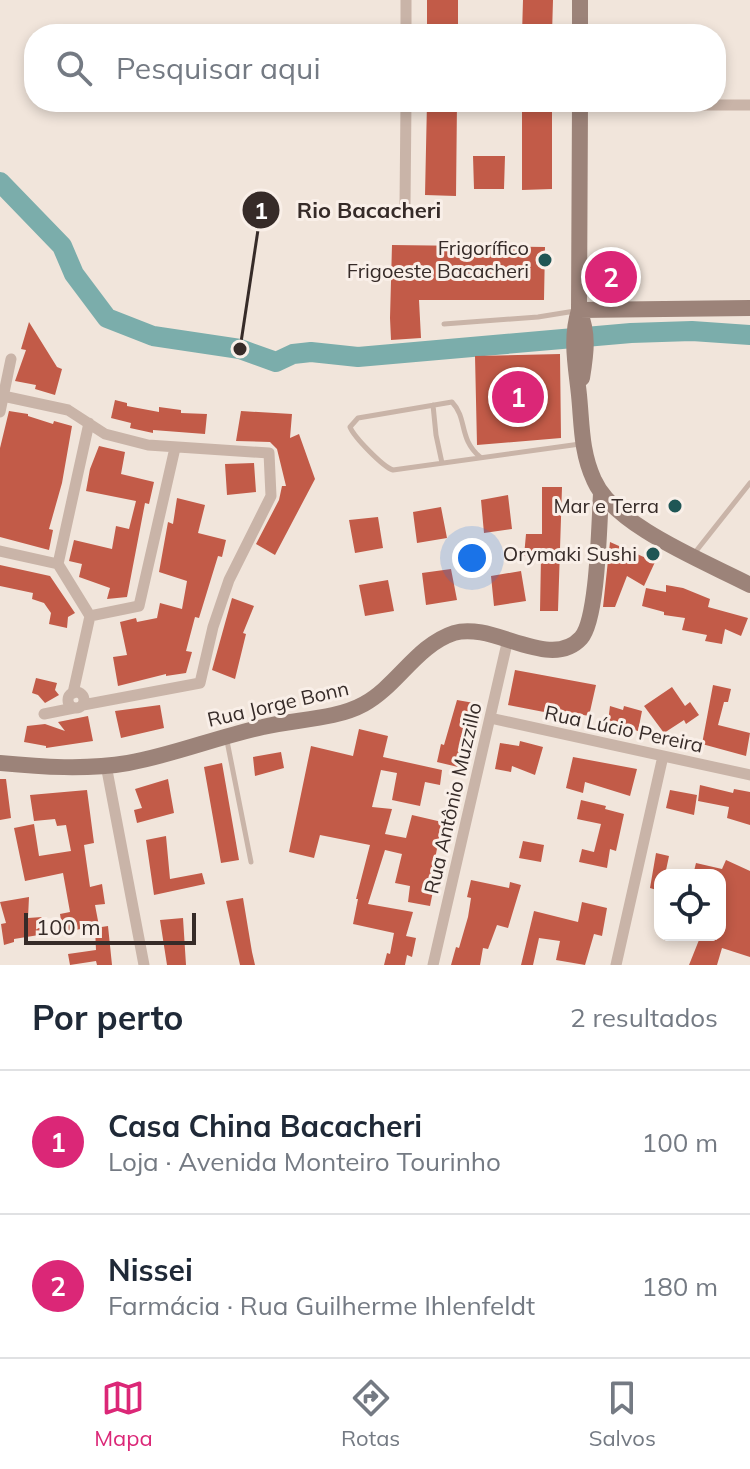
<!DOCTYPE html>
<html lang="pt">
<head>
<meta charset="utf-8">
<style>
  body { margin:0; font-family:Mulish,sans-serif; background:#f2f2f3; color:#1f2937 }
  .controls { position:absolute; right:24px; bottom:24px; display:grid; overflow:hidden; border-radius:16px; box-shadow:0 4px 12px #0003 }
  .controls button { width:72px; height:72px; display:grid; place-items:center; padding:0; border:0; border-bottom:2px solid #e0e1e3; background:#fff; color:#1f2937; font:40px sans-serif }
  .scale { position:absolute; left:24px; bottom:20px; width:172px; box-sizing:border-box; padding-left:8px; border:4px solid #362b28; border-top:0; font-size:22px; line-height:28px; white-space:nowrap; color:#362b28; -webkit-text-stroke:6px #f9efe8; paint-order:stroke }
  .you { position:absolute; left:472px; top:558px; width:28px; height:28px; margin:-20px; border:6px solid #fff; border-radius:50%; background:#1a73e8; box-shadow:0 0 0 12px #1a73e833 }
  .badge { display:grid; place-items:center; width:52px; height:52px; border-radius:50%; background:#db2777; color:#fff; font-size:26px; font-weight:700 }
  .pin { position:absolute; translate:-50% -50%; border:4px solid #fff; box-shadow:0 2px 8px #0006 }
  .list { margin:0; padding:0; list-style:none }
  h2 { display:flex; justify-content:space-between; align-items:center; height:104px; margin:0; padding:0 32px; font-size:34px }
  h2 small { font-size:26px; font-weight:400; color:#747a83 }
  .list li { display:grid; grid-template-columns:52px 1fr auto; gap:24px; align-items:center; box-sizing:border-box; height:144px; padding:0 32px; border-top:2px solid #e0e1e3 }
  .list b { display:block; font-size:30px; white-space:nowrap }
  .list p { margin:0; font-size:26px; white-space:nowrap; color:#747a83 }
  .list em { font-size:26px; font-style:normal; color:#747a83 }
  .icon { flex:none; width:44px; height:44px; fill:none; stroke:currentColor; stroke-width:2; stroke-linecap:round; stroke-linejoin:round }
  .map { position:relative; flex:none; width:750px; height:965px; overflow:hidden }
  .search { position:absolute; background:#fff; box-shadow:0 4px 12px #0003; left:24px; right:24px; top:24px; height:88px; display:flex; align-items:center; gap:20px; box-sizing:border-box; padding:0 28px; border-radius:32px; color:#747a83; font-size:30px }
  .sheet { height:392px; background:#fff }
  nav { display:flex; justify-content:space-around; align-items:center; box-sizing:border-box; height:112px; border-top:2px solid #e0e1e3; background:#fff; font-size:22px; color:#747a83 }
  nav a { display:grid; justify-items:center; gap:4px }
  nav .on { color:#db2777 }
  .map>svg:first-child { display:block }
</style>
</head>
<body>
<div class="map">
<svg width="750" height="965" viewBox="0 0 750 965">
  <rect width="100%" height="100%" fill="#f1e5db"/>
  <g fill="none" stroke-linecap="round" stroke-linejoin="round">
    <path stroke="#7badab" stroke-width="20" d="M0 182 62 246 74 274 107 318 153 336 240 349 276 362 293 354 311 352 358 357 631 333 692 331 750 335"/>
  </g>
  <path fill="#c25b48" d="M427 0H458V34H427Z
    M523 0H553L552 34H522Z
    M427 102H457L456 196 425 195Z
    M522 102H552V189L522 190Z
    M473 156H505L504 189H474Z
    M392 245 545 247 544 300H419L421 338 391 340 390 318Z
    M29 322 57 367 62 369 55 395 35 389 36 385 15 381 26 350 21 349Z
    M560 354 561 438 477 445 475 356Z
    M115 400 127 403V406L159 412V407L181 410V413L207 414 205 434 153 430V433L130 428 131 423 111 418Z
    M9 411 28 414V416L53 424 54 421 72 426 62 483 49 529 53 530 49 550 0 537V448Z
    M241 411 292 414 290 438 299 434 315 479 275 555 256 544 279 500 282 486H286L277 449 270 442 236 441Z
    M99 446 125 452 121 474 154 482 149 504 145 503 127 597 107 599 110 588 79 577 82 564 69 561 74 540 112 549 116 526 129 529 136 501 86 491 90 469Z
    M254 463 256 492 227 495 225 464Z
    M542 487H562L558 611H540L541 557 524 556 526 534H542Z
    M508 495 512 529 484 533 481 500Z
    M177 498 205 505 198 533 226 540 222 557 218 556 199 618 195 617 186 651 192 652 186 673 166 676V674L118 686 113 657 127 655 120 622 136 618 137 622 157 618 160 603 182 609 187 581 159 572 168 522 173 524Z
    M441 507 447 538 417 543 413 512Z
    M378 517 383 548 355 553 349 520Z
    M610 542 655 562 644 586 627 576 615 607H603Z
    M0 565 50 576 75 613 68 617 67 628 49 624 51 613 44 603 32 599 33 593 0 586Z
    M451 569 457 600 426 605 422 573Z
    M521 571 526 601 494 606 491 576Z
    M388 580 394 611 365 616 359 585Z
    M666 585 683 588 710 599 708 607 748 618 741 636 725 629 722 644 705 641 707 635 682 630 685 618 664 615V612L642 606 646 588 666 592Z
    M232 598 254 606 243 633 246 634 235 679 212 670Z
    M515 670 596 685 589 716 545 708 544 712 508 705Z
    M36 678 57 683 55 690 59 695 45 703 38 695 32 693Z
    M713 685 731 689 728 702H724L718 725 750 733 746 756 702 744Z
    M672 687 685 706 690 702 699 715 686 724 684 720 664 733 644 706Z
    M457 700 474 703 467 744 462 743 458 767 437 762 441 744 444 745Z
    M160 705 164 728 121 738 115 711Z
    M610 706 623 710 624 706 642 711 638 731 608 722Z
    M88 716 93 741 46 748V746L24 742 27 726 45 724 65 731 58 722Z
    M359 729 388 736 383 757 442 770 440 785 425 782 420 806 392 800 397 773 381 770 372 807 392 809 385 834 406 838 412 815 442 822 432 875 436 876 430 906 408 902 410 886 395 883 402 854 385 850 368 904 413 912 406 936 416 938 412 957 407 955 405 965H384L387 953 390 954 394 933 353 924 358 899H356L370 845 320 835 314 858 289 852 311 746 353 756Z
    M520 741 543 747 535 775 512 766 511 772 495 769 500 743 519 746Z
    M281 752 284 768 255 776 253 757Z
    M573 757 637 769 630 796 585 782 583 793 566 788Z
    M222 763 239 860 221 863 204 767Z
    M0 779H6L11 818 0 820Z
    M168 779 174 813 137 823 134 810 142 808 135 789Z
    M700 785 733 793 734 789 750 792V825L727 818 729 807 698 801Z
    M87 790 94 843 84 845 90 887 102 884 105 904 95 905 99 926 63 932 60 914 70 912 63 873 25 881 14 828 34 824 39 856 71 851 66 825 57 826 55 819 34 821 30 795Z
    M670 790 697 795 694 815 666 808Z
    M581 800 606 806 605 809 624 814 616 851 610 849 607 868 579 862 582 849 594 852 601 824 577 819Z
    M166 836 170 879 202 873 205 884 154 895 146 840Z
    M523 841 544 845 541 862 519 858Z
    M656 853 669 856 665 875H660V891L650 888Z
    M726 860 750 871V957L722 948 717 965H689L701 935H720V875H693L696 863 722 869Z
    M471 880 509 888 510 882 521 885 508 928 497 925 488 949 483 948 480 965H451L456 947 459 948 468 917 471 898 467 897Z
    M29 897 28 918 42 917 45 934 14 939V942L4 945 1 924 6 923 0 902Z
    M243 898 252 952 255 965H240L226 901Z
    M582 902 607 908 602 936 594 934 585 965 556 960 560 941 539 938 533 965H521L534 911 578 922Z
    M183 918 186 965H167L160 920Z
    M108 926 112 965H97L96 961 70 965 68 954 96 950 95 928Z"/>
  <g fill="none" stroke-linecap="round" stroke-linejoin="round">
    <path stroke="#c9b4a8" stroke-width="5" d="M444 324 538 317 575 311
      M433 405 436 435 442 463
      M480 457C458 438 468 419 452 402L358 418 350 427C354 437 383 467 393 470L580 444
      M693 555 750 483
      M227 741 251 862"/>
    <path stroke="#c9b4a8" stroke-width="11" d="M406 34V0
      M580 105H750
      M405 205 406 102
      M3 396 68 410 105 434 148 445 269 453 271 496 229 580 213 627 200 683 83 705
      M0 412 11 359
      M0 551 58 564 90 616 73 693
      M58 564 89 423
      M90 616 139 606 175 448
      M68 700a8 8 0 1 1 16 0a8 8 0 1 1-16 0Z
      M44 714 74 708
      M490 718 750 775
      M106 765 144 965
      M433 965 508 639
      M616 965 663 756"/>
    <path stroke="#9c8379" stroke-width="16" d="M580 34V0
      M580 102 579 310C570 339 576 366 579 395 582 425 581 452 594 480 614 526 706 562 750 585
      M579 310 750 308
      M579 310C589 334 586 353 582 378
      M0 763C41 767 87 770 128 763 173 755 217 737 263 727 295 719 335 720 364 704 397 686 417 645 454 633 493 621 550 672 581 638 598 619 599 523 601 494"/>
  </g>
  <g fill="#1f5655" stroke="#f9efe8" stroke-width="3">
    <circle cx="545" cy="260" r="8"/>
    <circle cx="675" cy="506" r="8"/>
    <circle cx="653" cy="554" r="8"/>
  </g>
  <g text-anchor="middle" stroke-width="6" stroke-linejoin="round" paint-order="stroke">
    <g font-size="20" fill="#362b28" stroke="#f9efe8" text-anchor="end">
      <text x="529" y="255">Frigorífico<tspan x="529" dy="23">Frigoeste Bacacheri</tspan></text>
      <text x="659" y="513">Mar e Terra</text>
      <text x="637" y="561">Orymaki Sushi</text>
    </g>
    <g font-size="20" fill="#362b28" stroke="#f9efe8">
      <text transform="translate(278 704) rotate(-13)" y="7">Rua Jorge Bonn</text>
      <text transform="translate(624 729) rotate(12)" y="7">Rua Lúcio Pereira</text>
      <text transform="translate(453 798) rotate(-77)" y="7">Rua Antônio Muzzillo</text>
    </g>
  </g>
  <path fill="none" stroke="#362b28" stroke-width="3" d="M240 349L261 210"/>
  <g fill="#362b28" stroke="#f9efe8" stroke-width="3">
    <circle cx="240" cy="349" r="8"/>
    <circle cx="261" cy="210" r="20"/>
  </g>
  <g font-size="24" text-anchor="middle" font-weight="bold" fill="#fff">
    <text x="261" y="219">1</text>
  </g>
  <g font-size="22" text-anchor="middle" font-weight="bold" fill="#362b28" stroke="#f9efe8" stroke-width="6" stroke-linejoin="round" paint-order="stroke">
    <text x="369" y="218">Rio Bacacheri</text>
  </g>
</svg>
<div class="controls">
<button><svg class="icon" aria-label="locate" viewBox="0 0 24 24"><circle cx="12" cy="12" r="6"/><path d="M12 2v4M12 18v4M2 12h4M18 12h4"/></svg></button>
</div>
<div class="scale">100 m</div>
<div class="you"></div>
<div class="pin badge" style="left:518px;top:397px">1</div>
<div class="pin badge" style="left:611px;top:277px">2</div>
<div class="search"><svg class="icon" aria-label="search" viewBox="0 0 24 24"><circle cx="10" cy="10" r="6"/><path d="M15 15l6 6"/></svg>Pesquisar aqui</div>
</div>
<section class="sheet">
<h2>Por perto<small>2 resultados</small></h2>
<ul class="list">
<li><span class="badge">1</span><div><b>Casa China Bacacheri</b><p>Loja · Avenida Monteiro Tourinho</p></div><em>100 m</em></li>
<li><span class="badge">2</span><div><b>Nissei</b><p>Farmácia · Rua Guilherme Ihlenfeldt</p></div><em>180 m</em></li>
</ul>
</section>
<nav>
<a class="on"><svg class="icon" aria-label="map" viewBox="0 0 24 24"><path d="M3 6l6-2 6 2 6-2v14l-6 2-6-2-6 2zM9 4v14M15 6v14"/></svg>Mapa</a>
<a><svg class="icon" aria-label="directions" viewBox="0 0 24 24"><path d="M12 3l9 9-9 9-9-9zM9 14v-3h6M13 9l2 2-2 2"/></svg>Rotas</a>
<a><svg class="icon" aria-label="saved" viewBox="0 0 24 24"><path d="M7 4h10v16l-5-4-5 4z"/></svg>Salvos</a>
</nav>
</body>
</html>
